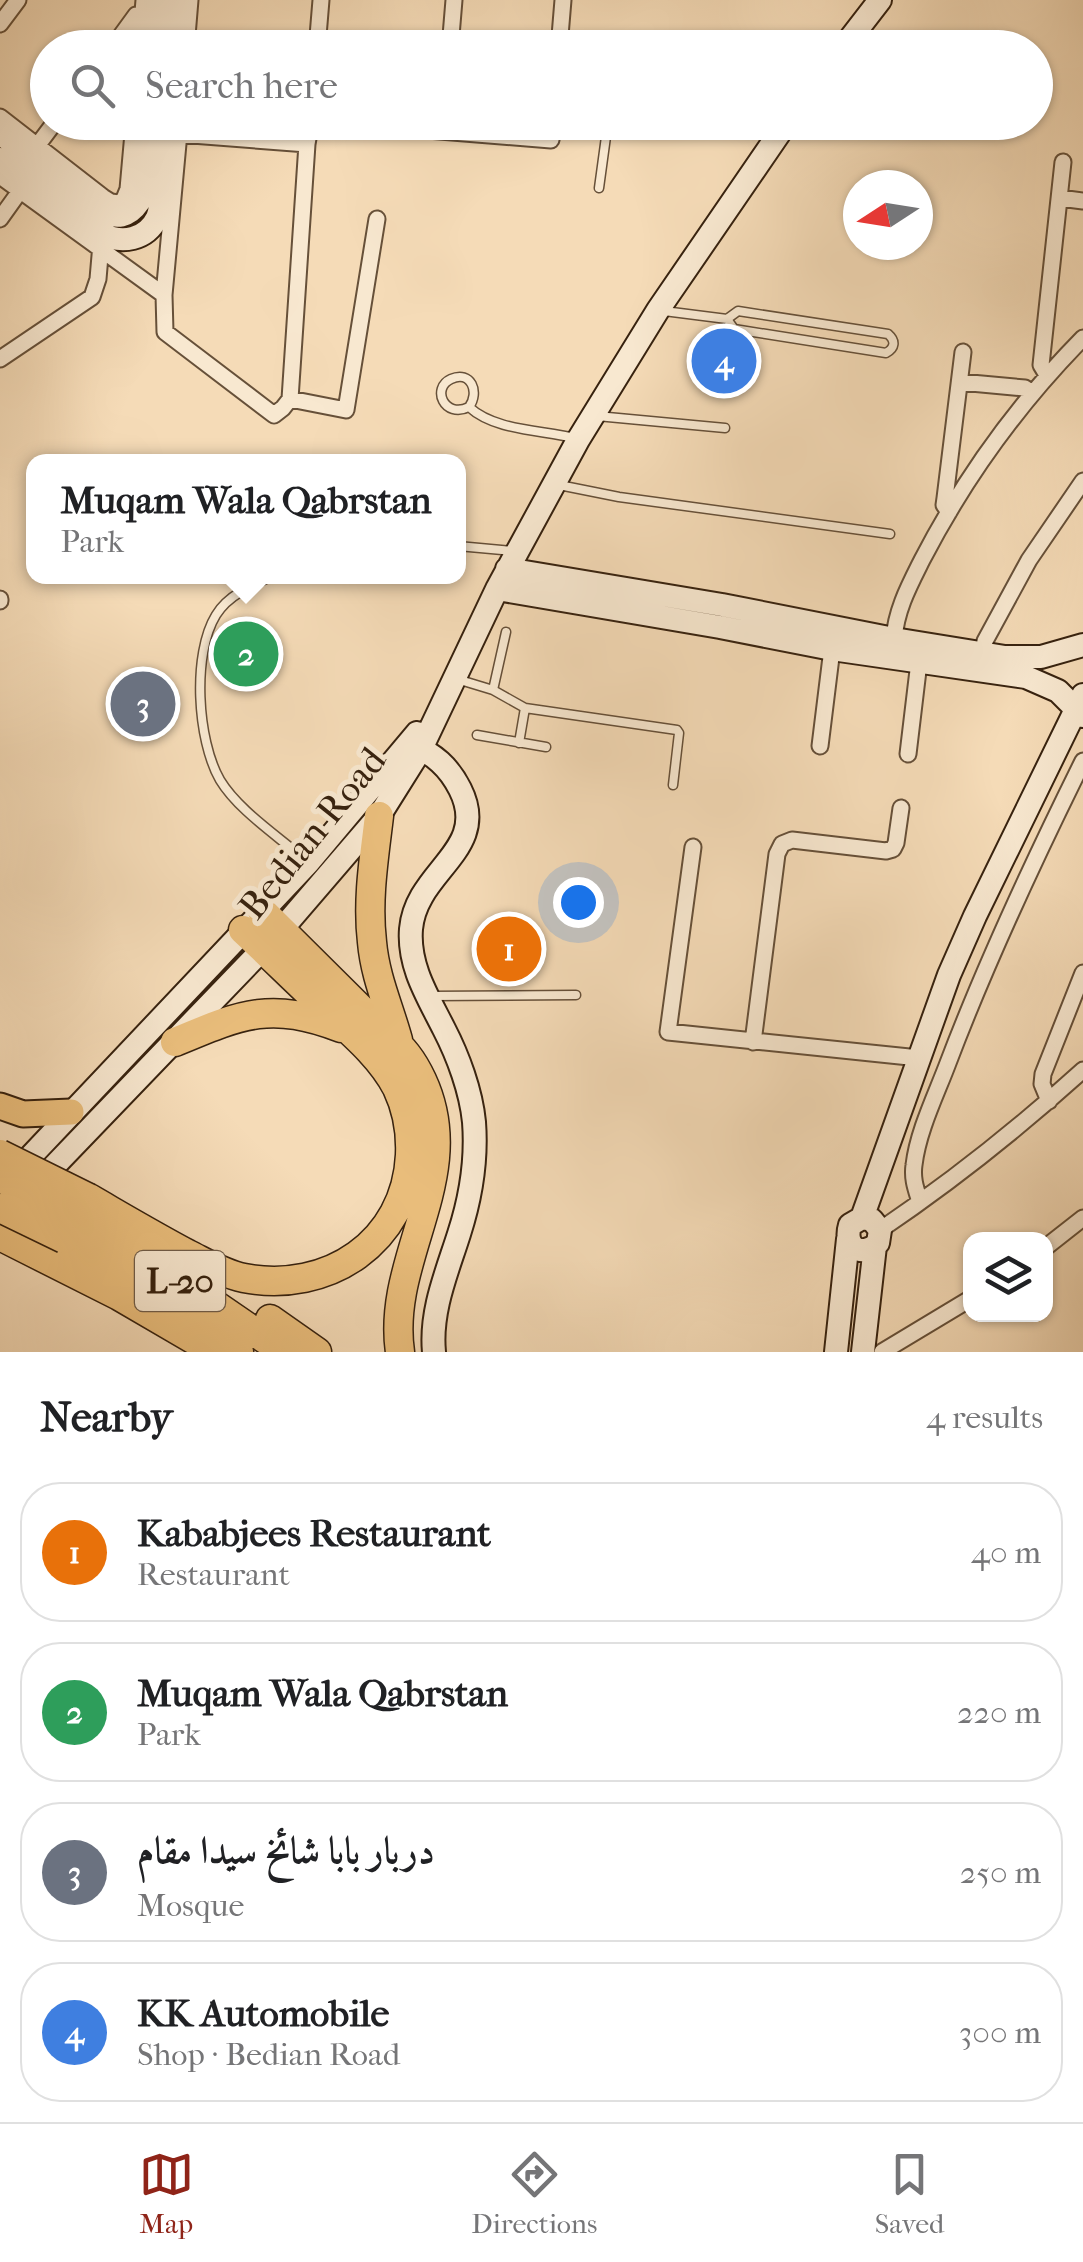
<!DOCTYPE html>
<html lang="en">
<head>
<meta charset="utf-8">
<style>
  body { margin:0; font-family:"IM FELL French Canon",Amiri,serif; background:#f6f6f6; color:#202124 }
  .controls { position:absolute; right:30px; bottom:30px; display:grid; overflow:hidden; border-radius:20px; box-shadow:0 2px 8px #0004 }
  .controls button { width:90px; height:90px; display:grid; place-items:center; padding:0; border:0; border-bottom:2px solid #e0e0e0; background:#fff; color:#202124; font:50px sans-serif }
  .compass { position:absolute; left:843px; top:170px; width:90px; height:90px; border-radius:50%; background:#fff; box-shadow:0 2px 8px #0004; rotate:258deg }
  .you { position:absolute; left:578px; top:902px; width:35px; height:35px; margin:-25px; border:8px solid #fff; border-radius:50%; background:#1a73e8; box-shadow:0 0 0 15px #1a73e833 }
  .badge { display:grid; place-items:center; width:65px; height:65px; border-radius:50%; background:#8f2418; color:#fff; font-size:32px; font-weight:700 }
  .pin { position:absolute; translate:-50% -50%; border:5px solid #fff; box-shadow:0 2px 10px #0006 }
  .popup { position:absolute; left:26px; top:454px; width:440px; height:130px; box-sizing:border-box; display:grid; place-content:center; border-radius:20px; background:#fff; filter:drop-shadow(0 2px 8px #0005); font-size:32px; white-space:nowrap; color:#757577 }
  .popup b { font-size:38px; color:#202124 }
  .popup::after { content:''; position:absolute; left:50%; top:100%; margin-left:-20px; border:20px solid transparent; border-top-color:#fff }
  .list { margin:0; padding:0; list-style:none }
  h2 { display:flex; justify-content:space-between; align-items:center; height:130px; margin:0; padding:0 40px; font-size:42px }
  h2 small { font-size:32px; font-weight:400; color:#757577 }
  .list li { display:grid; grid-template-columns:65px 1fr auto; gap:30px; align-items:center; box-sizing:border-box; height:140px; margin:0 20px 20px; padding:0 20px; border:2px solid #e0e0e0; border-radius:40px }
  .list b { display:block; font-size:38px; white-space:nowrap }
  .list p { margin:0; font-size:32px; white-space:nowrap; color:#757577 }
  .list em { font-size:32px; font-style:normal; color:#757577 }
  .icon { flex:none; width:55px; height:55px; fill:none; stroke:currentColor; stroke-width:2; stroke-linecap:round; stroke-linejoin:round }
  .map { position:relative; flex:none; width:1083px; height:1352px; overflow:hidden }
  .search { position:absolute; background:#fff; box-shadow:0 2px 8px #0004; left:30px; right:30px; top:30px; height:110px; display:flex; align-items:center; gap:25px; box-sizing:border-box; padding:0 35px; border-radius:55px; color:#757577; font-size:38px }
  .sheet { height:770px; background:#fff }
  nav { display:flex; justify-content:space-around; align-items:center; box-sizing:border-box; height:140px; border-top:2px solid #e0e0e0; background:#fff; font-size:28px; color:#757577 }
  nav a { display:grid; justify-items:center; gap:5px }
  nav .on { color:#8f2418 }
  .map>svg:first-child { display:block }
</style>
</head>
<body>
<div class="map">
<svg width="1083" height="1352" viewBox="0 0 1083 1352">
  <rect width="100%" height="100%" fill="#f5dbb7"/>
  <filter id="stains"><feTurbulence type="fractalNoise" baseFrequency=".002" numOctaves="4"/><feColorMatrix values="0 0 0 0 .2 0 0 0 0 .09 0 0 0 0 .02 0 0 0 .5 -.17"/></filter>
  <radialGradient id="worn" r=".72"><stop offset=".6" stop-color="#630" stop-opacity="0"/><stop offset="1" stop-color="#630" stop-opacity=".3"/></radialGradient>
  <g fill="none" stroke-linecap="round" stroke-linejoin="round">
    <g stroke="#665039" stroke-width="11">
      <path id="lane" d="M560 41 587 42 597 48
        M599 188 608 122
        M664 311 727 319 738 311 888 334C896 341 895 348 886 353L734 329 727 319
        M469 407C480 392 471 370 451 379 431 388 444 419 469 407 495 431 542 430 574 438
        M597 416 725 428
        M559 485 619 497 890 534
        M458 546 513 551
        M273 576C252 585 228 595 216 615 192 654 197 740 220 780 238 810 278 836 304 859
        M460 680 493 690 525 708 677 730 679 733 673 785
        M493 690 506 632
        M477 735 546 747
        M519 743 525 708
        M430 996 576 995"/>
    </g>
    <g stroke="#665039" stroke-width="19">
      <path id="street" d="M0 24 18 0
        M112 48 136 15H143
        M140 48 144 0
        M186 48 190 0
        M317 48 321 0
        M450 48 454 0
        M559 48 563 0
        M0 117 103 197 111 202 119 203 124 199 128 189 134 122
        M328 122 551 140 553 122
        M179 134 307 144
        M37 146 55 122
        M0 176 164 295 180 122
        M1060 198 1083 201
        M0 219 20 191
        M164 295 165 332 274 415 283 408 290 399 307 144 311 122
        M0 359 92 297 98 279 101 244
        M1047 375 1041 365 1063 162
        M960 382 1025 388 1032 393
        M290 399 346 410 377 219
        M949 512 944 505 945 498 963 352
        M0 599V601
        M894 639C896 610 909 586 922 560 964 479 1019 403 1083 338
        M983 654 985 641 1029 560 1083 481
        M820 746 832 649
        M908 754 919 662
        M693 847 668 1032 919 1058
        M753 1042 777 854 782 844 792 840 886 851 893 849 896 843 901 808
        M1049 1101 1042 1084 1043 1074 1083 973
        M920 1202C916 1189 912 1179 914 1165 918 1131 936 1095 948 1063 987 960 1034 860 1083 761
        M880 1230C951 1182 1019 1128 1083 1070
        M1046 1247 1083 1218
        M882 1352 970 1299"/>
    </g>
    <g stroke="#37220f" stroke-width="26">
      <path id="secondary" d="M154 48 158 0
        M174 48 178 0
        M843 48 880 0
        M0 133 100 210C116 220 129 217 139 202L147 122
        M0 159 102 234C122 244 146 240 157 218 164 202 165 143 167 122
        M507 569 722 605 894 639 1005 657H1041L1083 645
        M497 589 720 627 832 649 1026 677 1058 691 1083 716
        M411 744C434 754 449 767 460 789 491 850 416 870 411 929 408 966 428 997 444 1029 458 1056 471 1091 474 1122 477 1161 471 1197 459 1234 447 1272 430 1311 434 1352
        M14 1174 308 863 417 733
        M35 1186 281 930 379 816 421 749 497 589 578 440 658 310 787 122
        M862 1218 872 1220 880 1230 878 1243C862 1258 843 1248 850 1225L862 1218 949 975 975 916 1083 695
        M836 1352 848 1239
        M863 1352 875 1246"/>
    </g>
    <g stroke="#37220f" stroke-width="29">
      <path id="primary" d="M0 1106 23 1114 71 1112"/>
    </g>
    <g stroke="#37220f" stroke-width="31">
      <path id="highway" d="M379 816C374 858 367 900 372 942 375 977 389 1007 398 1040
        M262 911 390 1038C404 1048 415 1065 422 1080 467 1176 386 1257 400 1352
        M175 1042C242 1014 270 1001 341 1028
        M89 1198C122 1217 154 1236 188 1254 206 1263 224 1274 244 1278 328 1294 406 1242 410 1155 411 1132 407 1109 397 1088 381 1057 351 1032 326 1009 298 983 271 956 243 930
        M74 1214 166 1271 284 1352
        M0 1236 119 1296 215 1352
        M64 1239 158 1297 239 1352
        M270 1319 317 1352"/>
    </g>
    <use href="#lane" stroke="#f8e8d0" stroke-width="8"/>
    <use href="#street" stroke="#f8e8d0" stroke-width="15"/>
    <use href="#secondary" stroke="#f8e8d0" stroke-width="22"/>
    <use href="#primary" stroke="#eabe7c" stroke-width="25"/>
    <use href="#highway" stroke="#eabe7c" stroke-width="28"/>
    <g stroke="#37220f" stroke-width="31" stroke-linecap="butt">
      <path id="highway-bridge" d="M0 1154 89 1198
        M0 1178 74 1214
        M0 1208 64 1239"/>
    </g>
    <use href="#highway-bridge" stroke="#eabe7c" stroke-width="28"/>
  </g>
  <g text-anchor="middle" stroke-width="10" stroke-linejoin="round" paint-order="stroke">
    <rect fill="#f8e8d0" stroke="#715d49" stroke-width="2.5" x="135" y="1251" width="90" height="60" rx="8"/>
    <g font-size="35" font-weight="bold" fill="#37220f">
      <text x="180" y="1293">L-20</text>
    </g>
    <g font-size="38" fill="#37220f" stroke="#f8e8d0">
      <text transform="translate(312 833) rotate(-51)" y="13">Bedian Road</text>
    </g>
  </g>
  <rect width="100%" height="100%" filter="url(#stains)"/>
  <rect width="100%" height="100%" fill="url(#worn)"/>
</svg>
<div class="controls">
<button><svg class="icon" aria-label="layers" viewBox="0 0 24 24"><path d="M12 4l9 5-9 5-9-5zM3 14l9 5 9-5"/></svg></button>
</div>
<svg class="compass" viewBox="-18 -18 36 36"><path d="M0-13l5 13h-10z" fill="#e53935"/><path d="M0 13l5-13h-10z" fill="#757577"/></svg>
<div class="you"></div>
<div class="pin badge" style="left:509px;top:949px;background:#e8710a">1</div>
<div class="pin badge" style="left:246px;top:654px;background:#2e9e5b">2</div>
<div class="popup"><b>Muqam Wala Qabrstan</b>Park</div>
<div class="pin badge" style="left:143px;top:704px;background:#6b7280">3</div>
<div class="pin badge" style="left:724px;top:361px;background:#3f7fe0">4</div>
<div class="search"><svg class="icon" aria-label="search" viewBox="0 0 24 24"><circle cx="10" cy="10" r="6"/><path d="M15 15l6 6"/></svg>Search here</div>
</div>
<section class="sheet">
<h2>Nearby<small>4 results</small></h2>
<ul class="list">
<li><span class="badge" style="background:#e8710a">1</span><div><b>Kababjees Restaurant</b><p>Restaurant</p></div><em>40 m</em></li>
<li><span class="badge" style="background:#2e9e5b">2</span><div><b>Muqam Wala Qabrstan</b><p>Park</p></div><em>220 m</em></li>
<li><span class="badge" style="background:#6b7280">3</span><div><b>دربار بابا شائخ سیدا مقام</b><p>Mosque</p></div><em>250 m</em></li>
<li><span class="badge" style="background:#3f7fe0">4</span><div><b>KK Automobile</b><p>Shop · Bedian Road</p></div><em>300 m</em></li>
</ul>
</section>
<nav>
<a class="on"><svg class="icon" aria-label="map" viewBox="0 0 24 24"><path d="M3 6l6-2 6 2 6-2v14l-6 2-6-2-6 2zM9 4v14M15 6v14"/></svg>Map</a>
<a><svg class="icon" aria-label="directions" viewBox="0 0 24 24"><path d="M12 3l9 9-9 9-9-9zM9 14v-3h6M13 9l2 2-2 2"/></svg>Directions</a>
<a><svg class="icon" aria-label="saved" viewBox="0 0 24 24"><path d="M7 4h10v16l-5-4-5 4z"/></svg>Saved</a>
</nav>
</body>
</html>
